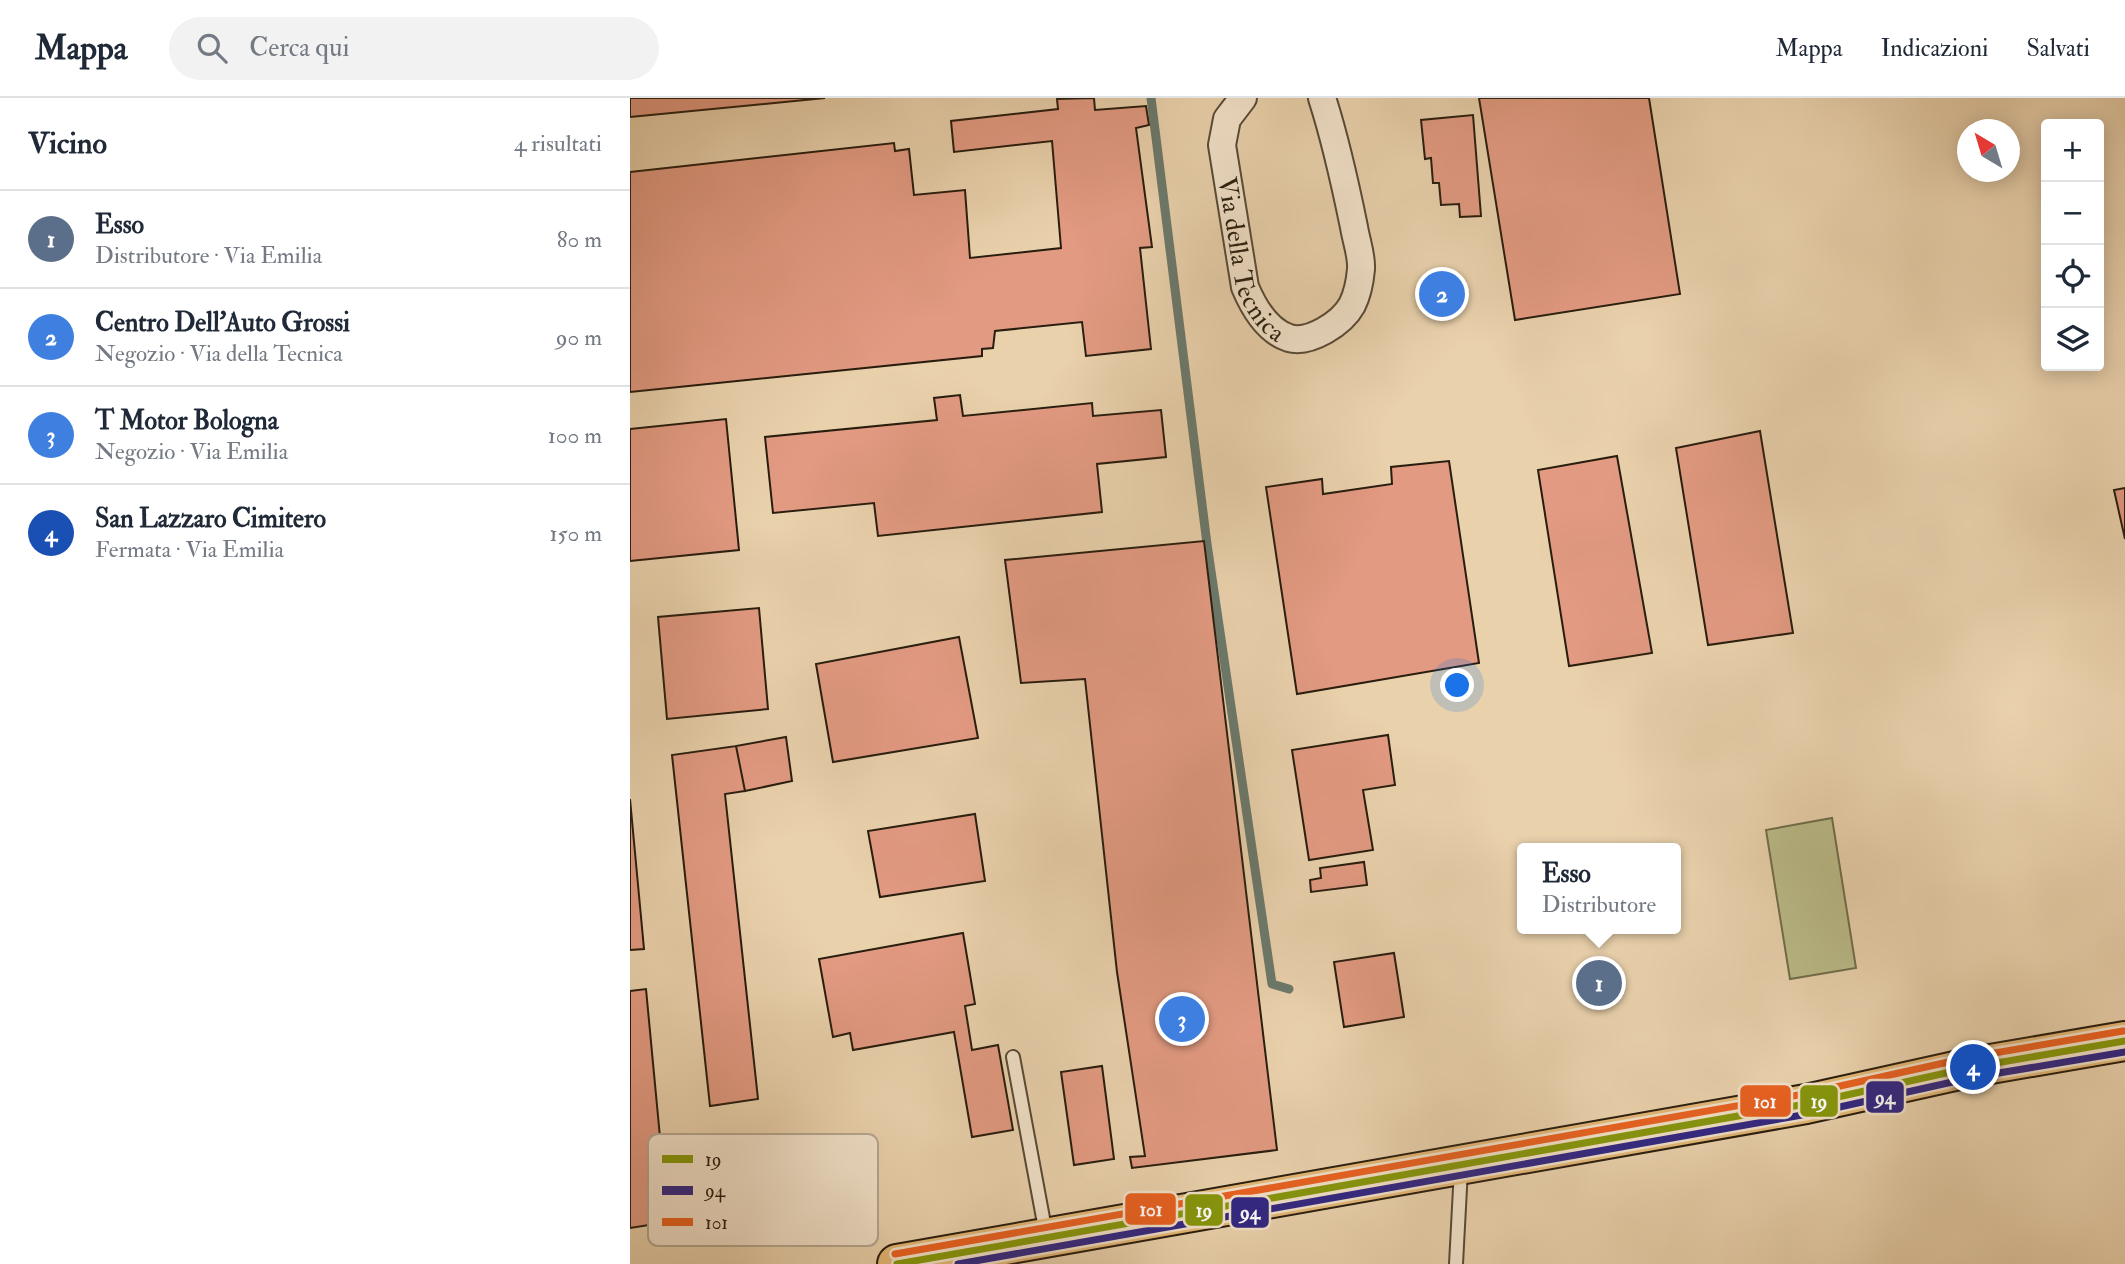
<!DOCTYPE html>
<html lang="it">
<head>
<meta charset="utf-8">
<style>
  body { margin:0; font-family:"IM FELL Double Pica",serif; background:#f2f2f3; color:#1f2937 }
  .controls { position:absolute; right:21px; top:21px; display:grid; overflow:hidden; border-radius:7px; box-shadow:0 4px 18px #0003 }
  .controls button { width:63px; height:63px; display:grid; place-items:center; padding:0; border:0; border-bottom:2px solid #e0e1e3; background:#fff; color:#1f2937; font:35px sans-serif }
  .compass { position:absolute; left:1327px; top:21px; width:63px; height:63px; border-radius:50%; background:#fff; box-shadow:0 4px 18px #0003; rotate:322deg }
  .you { position:absolute; left:828px; top:588px; width:24px; height:24px; margin:-18px; border:5px solid #fff; border-radius:50%; background:#1a73e8; box-shadow:0 0 0 10px #1a73e833 }
  .badge { display:grid; place-items:center; width:46px; height:46px; border-radius:50%; background:#d93025; color:#fff; font-size:23px; font-weight:700 }
  .pin { position:absolute; translate:-50% -50%; border:4px solid #fff; box-shadow:0 2px 7px #0006 }
  .popup { position:absolute; left:887px; top:745px; width:164px; height:91px; box-sizing:border-box; display:grid; place-content:center; border-radius:7px; background:#fff; filter:drop-shadow(0 2px 5px #0005); font-size:23px; white-space:nowrap; color:#747a83 }
  .popup b { font-size:26px; color:#1f2937 }
  .popup::after { content:''; position:absolute; left:50%; top:100%; margin-left:-14px; border:14px solid transparent; border-top-color:#fff }
  .list { margin:0; padding:0; list-style:none }
  h2 { display:flex; justify-content:space-between; align-items:center; height:91px; margin:0; padding:0 28px; font-size:30px }
  h2 small { font-size:23px; font-weight:400; color:#747a83 }
  .list li { display:grid; grid-template-columns:46px 1fr auto; gap:21px; align-items:center; box-sizing:border-box; height:98px; padding:0 28px; border-top:2px solid #e0e1e3 }
  .list b { display:block; font-size:26px; white-space:nowrap }
  .list p { margin:0; font-size:23px; white-space:nowrap; color:#747a83 }
  .list em { font-size:23px; font-style:normal; color:#747a83 }
  .icon { flex:none; width:38px; height:38px; fill:none; stroke:currentColor; stroke-width:2; stroke-linecap:round; stroke-linejoin:round }
  .map { position:relative; flex:none; width:1495px; height:1166px; overflow:hidden }
  header { display:flex; align-items:center; gap:42px; box-sizing:border-box; height:98px; padding:0 35px; background:#fff; border-bottom:2px solid #e0e1e3 }
  header strong { font-size:33px }
  nav { display:flex; gap:38px; margin-inline-start:auto; font-size:24px }
  .search { width:490px; height:63px; background:#f2f2f3; display:flex; align-items:center; gap:18px; box-sizing:border-box; padding:0 24px; border-radius:38px; color:#747a83; font-size:26px }
  main { display:flex }
  aside { flex:1; background:#fff }
  .map>svg:first-child { display:block }
</style>
</head>
<body>
<header>
<strong>Mappa</strong>
<div class="search"><svg class="icon" aria-label="search" viewBox="0 0 24 24"><circle cx="10" cy="10" r="6"/><path d="M15 15l6 6"/></svg>Cerca qui</div>
<nav><a>Mappa</a><a>Indicazioni</a><a>Salvati</a></nav>
</header>
<main>
<aside>
<h2>Vicino<small>4 risultati</small></h2>
<ul class="list">
<li><span class="badge" style="background:#5c6f8a">1</span><div><b>Esso</b><p>Distributore · Via Emilia</p></div><em>80 m</em></li>
<li><span class="badge" style="background:#3f7fe0">2</span><div><b>Centro Dell'Auto Grossi</b><p>Negozio · Via della Tecnica</p></div><em>90 m</em></li>
<li><span class="badge" style="background:#3f7fe0">3</span><div><b>T Motor Bologna</b><p>Negozio · Via Emilia</p></div><em>100 m</em></li>
<li><span class="badge" style="background:#1a4fb4">4</span><div><b>San Lazzaro Cimitero</b><p>Fermata · Via Emilia</p></div><em>150 m</em></li>
</ul>
</aside>
<div class="map">
<svg width="1495" height="1166" viewBox="0 0 1495 1166">
  <rect width="100%" height="100%" fill="#e9d1ac"/>
  <filter id="stains"><feTurbulence type="fractalNoise" baseFrequency=".00286" numOctaves="4"/><feColorMatrix values="0 0 0 0 .2 0 0 0 0 .09 0 0 0 0 .02 0 0 0 .5 -.17"/></filter>
  <radialGradient id="worn" r=".72"><stop offset=".6" stop-color="#630" stop-opacity="0"/><stop offset="1" stop-color="#630" stop-opacity=".3"/></radialGradient>
  <path fill="#b9ba87" stroke="#706c4a" stroke-width="2" d="M1202 720 1226 870 1160 881 1136 732Z"/>
  <g fill="none" stroke-linecap="round" stroke-linejoin="round">
    <path stroke="#6b796c" stroke-width="9" d="M521 0 577 446 642 886 659 891"/>
  </g>
  <path fill="#e29a82" stroke="#281d0e" stroke-width="2" d="M0 0H195L0 19Z
    M464 0 465 12 516 8 519 27 506 30 522 149 510 150 521 251 456 258 452 224 365 233 363 250 352 251V258L0 294V74L264 45 265 53 279 51 284 97 335 92 340 160 431 150 422 43 324 54 321 23 428 11 427 1Z
    M849 0H1019L1050 196 885 222Z
    M843 17 851 118 830 119 829 106 811 107 809 85H803L801 60 795 61 791 22Z
    M330 297 333 318 462 305 463 318 531 312 536 359 467 366 472 414 248 438 244 405 143 415 135 339 307 322 304 300Z
    M96 321 109 452 0 463V331Z
    M1130 333 1163 535 1078 547 1046 350Z
    M987 358 1022 555 939 568 908 372Z
    M819 363 849 565 667 596 636 389 692 381 693 396 762 386 761 369Z
    M1495 390V441L1484 392Z
    M574 443 647 1052 502 1070 500 1059 515 1058 487 874 455 581 391 585 375 462Z
    M129 510 138 611 37 621 28 519Z
    M329 539 348 640 203 664 186 566Z
    M758 637 765 687 733 692 743 752 679 762 662 652Z
    M156 639 162 683 115 693 106 648Z
    M106 648 115 693 95 696 128 1001 80 1008 42 657Z
    M0 701 14 851 0 852Z
    M345 716 355 783 250 799 238 733Z
    M734 764 737 787 681 794 680 782 691 780 690 770Z
    M333 835 345 906 335 908 342 952 368 947 383 1032 342 1039 324 934 223 952 220 935 203 939 189 861Z
    M764 855 774 919 714 929 704 864Z
    M16 891 38 1124 0 1130V893Z
    M472 968 484 1061 444 1067 431 974Z
    M147 1046 159 1116 95 1127 83 1057Z"/>
  <g fill="none" stroke-linecap="round" stroke-linejoin="round">
    <g stroke="#584a36" stroke-width="16">
      <path id="lane" d="M383 959 416 1136
        M826 1166 831 1071"/>
    </g>
    <g stroke="#584a36" stroke-width="30">
      <g id="street">
        <path id="s1" d="M613 0 597 21 592 47 615 189C623 208 637 233 659 240 680 246 712 225 722 207 727 197 730 183 731 171 732 158 726 142 724 129 715 85 706 43 692 0"/>
      </g>
    </g>
    <g stroke="#281d0e" stroke-width="42">
      <path id="primary" d="M267 1166 1176 1006 1343 969 1495 943"/>
    </g>
    <use href="#lane" stroke="#f1e1c9" stroke-width="12"/>
    <use href="#street" stroke="#f1e1c9" stroke-width="26"/>
    <use href="#primary" stroke="#e4b876" stroke-width="38"/>
    <g stroke="#f1e1c9" stroke-width="12">
      <path id="bus-1" d="M267 1166 1176 1006 1343 969 1495 943"/>
    </g>
    <g stroke="#f1e1c9" stroke-width="12">
      <path id="bus-2" d="M328 1166 1178 1016 1345 979 1495 954"/>
    </g>
    <g stroke="#f1e1c9" stroke-width="12">
      <path id="bus-3" d="M265 1156 1174 996 1341 959 1493 933"/>
    </g>
    <use href="#bus-1" stroke="#86960c" stroke-width="7"/>
    <use href="#bus-2" stroke="#312783" stroke-width="7"/>
    <use href="#bus-3" stroke="#e86121" stroke-width="7"/>
  </g>
  <g text-anchor="middle" stroke-width="7" stroke-linejoin="round" paint-order="stroke">
    <g font-size="26" fill="#281d0e" stroke="#f1e1c9">
      <text dy="9" stroke="none"><textPath href="#s1" startOffset="172">Via della Tecnica</textPath></text>
    </g>
  </g>
  <rect x="18" y="1036" width="230" height="112" rx="10" fill="#f1e1c9" stroke="#b5a691" stroke-width="2"/>
  <rect x="32" y="1057" width="31" height="8" fill="#86960c"/>
  <rect x="32" y="1088" width="31" height="9" fill="#312783"/>
  <rect x="32" y="1120" width="31" height="8" fill="#e86121"/>
  <g font-size="19" fill="#281d0e">
    <text x="75" y="1068">19</text>
    <text x="75" y="1099">94</text>
    <text x="75" y="1131">101</text>
  </g>
  <g stroke="#f1e1c9" stroke-width="2.5">
    <rect x="1235" y="982" width="40" height="34" rx="7" fill="#312783"/>
    <rect x="1109" y="986" width="53" height="34" rx="7" fill="#e86121"/>
    <rect x="1169" y="986" width="40" height="34" rx="7" fill="#86960c"/>
    <rect x="494" y="1094" width="53" height="34" rx="7" fill="#e86121"/>
    <rect x="554" y="1095" width="40" height="34" rx="7" fill="#86960c"/>
    <rect x="600" y="1098" width="40" height="33" rx="7" fill="#312783"/>
  </g>
  <g font-size="19" text-anchor="middle" font-weight="bold" fill="#fff">
    <text x="1255" y="1006">94</text>
    <text x="1135" y="1010">101</text>
    <text x="1189" y="1010">19</text>
    <text x="521" y="1118">101</text>
    <text x="574" y="1119">19</text>
    <text x="620" y="1121">94</text>
  </g>
  <rect width="100%" height="100%" filter="url(#stains)"/>
  <rect width="100%" height="100%" fill="url(#worn)"/>
</svg>
<div class="controls">
<button>+</button>
<button>−</button>
<button><svg class="icon" aria-label="locate" viewBox="0 0 24 24"><circle cx="12" cy="12" r="6"/><path d="M12 2v4M12 18v4M2 12h4M18 12h4"/></svg></button>
<button><svg class="icon" aria-label="layers" viewBox="0 0 24 24"><path d="M12 4l9 5-9 5-9-5zM3 14l9 5 9-5"/></svg></button>
</div>
<svg class="compass" viewBox="-18 -18 36 36"><path d="M0-13l5 13h-10z" fill="#e53935"/><path d="M0 13l5-13h-10z" fill="#747a83"/></svg>
<div class="you"></div>
<div class="pin badge" style="left:969px;top:885px;background:#5c6f8a">1</div>
<div class="popup"><b>Esso</b>Distributore</div>
<div class="pin badge" style="left:812px;top:196px;background:#3f7fe0">2</div>
<div class="pin badge" style="left:552px;top:921px;background:#3f7fe0">3</div>
<div class="pin badge" style="left:1343px;top:969px;background:#1a4fb4">4</div>
</div>
</main>
</body>
</html>
